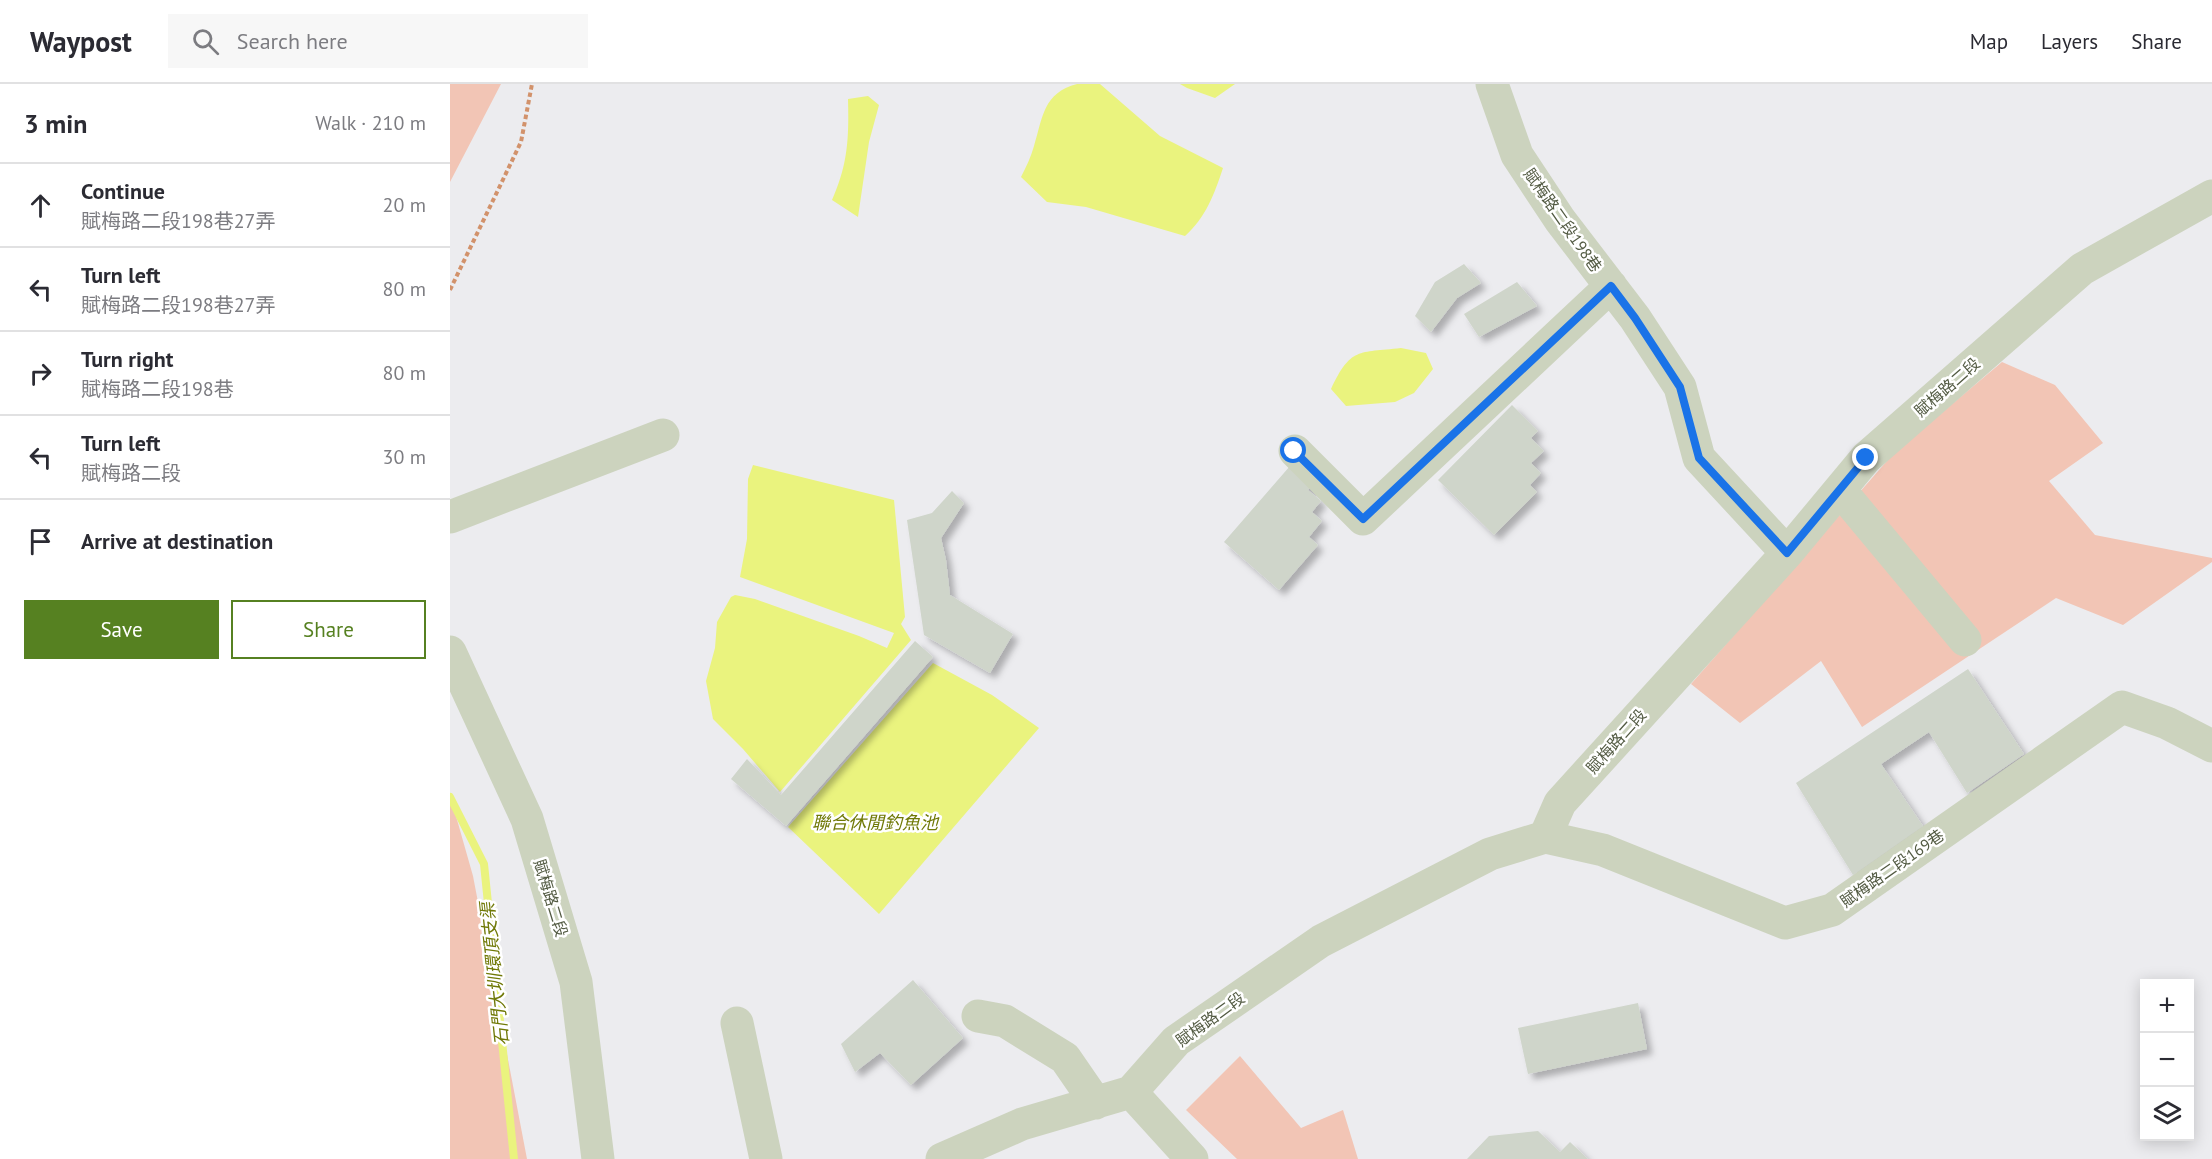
<!DOCTYPE html>
<html lang="en">
<head>
<meta charset="utf-8">
<style>
  body { margin:0; font-family:"PT Sans","Noto Sans TC",sans-serif; background:#f7f7f7; color:#2b2b33 }
  .controls { position:absolute; right:18px; bottom:18px; display:grid; overflow:hidden; border-radius:0px; box-shadow:0 3px 15px #0003 }
  .controls button { width:54px; height:54px; display:grid; place-items:center; padding:0; border:0; border-bottom:2px solid #e1e1e2; background:#fff; color:#2b2b33; font:30px sans-serif }
  .stop { position:absolute; width:18px; height:18px; margin:-14px; border:4px solid #1a73e8; border-radius:50%; background:#fff }
  .stop.end { background:#1a73e8; border-color:#fff; box-shadow:0 2px 6px #0008 }
  .list { margin:0; padding:0; list-style:none }
  h2 { display:flex; justify-content:space-between; align-items:center; height:78px; margin:0; padding:0 24px; font-size:26px }
  h2 small { font-size:20px; font-weight:400; color:#7c7c81 }
  .list li { display:grid; grid-template-columns:39px 1fr auto; gap:18px; align-items:center; box-sizing:border-box; height:84px; padding:0 24px; border-top:2px solid #e1e1e2 }
  .list b { display:block; font-size:22px; white-space:nowrap }
  .list p { margin:0; font-size:20px; white-space:nowrap; color:#7c7c81 }
  .list em { font-size:20px; font-style:normal; color:#7c7c81 }
  .actions { display:flex; gap:12px; padding:18px 24px }
  .actions a { flex:1; padding:14px 0; border:2px solid #568121; border-radius:0px; text-align:center; font-size:21px; color:#568121 }
  .actions .main { background:#568121; color:#fff }
  .icon { flex:none; width:33px; height:33px; fill:none; stroke:currentColor; stroke-width:2; stroke-linecap:round; stroke-linejoin:round }
  .map { position:relative; flex:none; width:1762px; height:1075px; overflow:hidden }
  header { display:flex; align-items:center; gap:36px; box-sizing:border-box; height:84px; padding:0 30px; background:#fff; border-bottom:2px solid #e1e1e2 }
  header strong { font-size:28px }
  nav { display:flex; gap:33px; margin-inline-start:auto; font-size:21px }
  .search { width:420px; height:54px; background:#f7f7f7; display:flex; align-items:center; gap:15px; box-sizing:border-box; padding:0 21px; border-radius:0px; color:#7c7c81; font-size:22px }
  main { display:flex }
  aside { flex:1; background:#fff }
  .map>svg:first-child { display:block }
</style>
</head>
<body>
<header>
<strong>Waypost</strong>
<div class="search"><svg class="icon" aria-label="search" viewBox="0 0 24 24"><circle cx="10" cy="10" r="6"/><path d="M15 15l6 6"/></svg>Search here</div>
<nav><a>Map</a><a>Layers</a><a>Share</a></nav>
</header>
<main>
<aside>
<h2>3 min<small>Walk · 210 m</small></h2>
<ul class="list">
<li><svg class="icon" aria-label="ahead" viewBox="0 0 24 24"><path d="M12 20V5M6 11l6-6 6 6"/></svg><div><b>Continue</b><p>賦梅路二段198巷27弄</p></div><em>20 m</em></li>
<li><svg class="icon" aria-label="left" viewBox="0 0 24 24"><path d="M17 20v-9H6M10 6l-5 5 5 5"/></svg><div><b>Turn left</b><p>賦梅路二段198巷27弄</p></div><em>80 m</em></li>
<li><svg class="icon" aria-label="right" viewBox="0 0 24 24"><path d="M7 20v-9h11M14 6l5 5-5 5"/></svg><div><b>Turn right</b><p>賦梅路二段198巷</p></div><em>80 m</em></li>
<li><svg class="icon" aria-label="left" viewBox="0 0 24 24"><path d="M17 20v-9H6M10 6l-5 5 5 5"/></svg><div><b>Turn left</b><p>賦梅路二段</p></div><em>30 m</em></li>
<li><svg class="icon" aria-label="arrive" viewBox="0 0 24 24"><path d="M6 21V4h12l-3 4 3 4H6"/></svg><div><b>Arrive at destination</b></div></li>
</ul>
<div class="actions"><a class="main">Save</a><a>Share</a></div>
</aside>
<div class="map">
<svg width="1762" height="1075" viewBox="0 0 1762 1075">
  <defs>
    <filter id="shadow"><feDropShadow dx="5.5" dy="5.5" stdDeviation="3" flood-color="#0004"/></filter>
  </defs>
  <rect width="100%" height="100%" fill="#ececef"/>
  <path fill="#f2c5b5" d="M0 0H51L0 98Z
    M1552 278 1605 301 1653 359 1599 397 1645 451 1762 474V478L1673 541 1606 514 1412 643 1371 577 1290 639 1241 600 1444 369Z
    M0 711 23 792 77 1075H0Z
    M790 972 851 1044 893 1026 908 1075H787L736 1026Z"/>
  <path fill="#eaf37e" d="M627 0H650L710 52 773 84C764 111 756 133 735 152L636 123 597 118 571 93C576 83 581 73 584 62 593 33 593 9 627 0Z
    M730 0H785L765 14 737 4Z
    M418 12 429 21 419 58 408 133 382 116C398 80 399 54 398 15Z
    M951 264 976 269 983 285 964 309 945 318 896 322 881 305C901 263 908 269 951 264Z
    M303 381 444 416 455 533 451 540 461 556 330 708 293 665 263 635 256 597 265 564 267 538 281 513 285 511 305 515 409 552 437 564 444 549 290 493 297 455 298 395Z
    M483 579 542 611 589 644 429 830 338 743Z"/>
  <g fill="none" stroke-linecap="round" stroke-linejoin="round">
    <path stroke="#eaf37e" stroke-width="8" d="M0 713 34 780 64 1075"/>
  </g>
  <path fill="#cfd5ca" filter="url(#shadow)" d="M1014 180 1031 199 1007 214 981 248 965 232 985 198Z
    M1067 198 1087 222 1029 253 1014 230Z
    M1062 321 1088 347 1081 354 1094 367 1081 379 1091 389 1080 401 1087 408 1044 451 988 396Z
    M840 382 863 401 858 406 871 417 862 428 872 437 859 453 868 461 829 506 774 458Z
    M502 407 514 419 491 454 496 476 500 511 563 550 540 589 474 551 457 436 482 429Z
    M465 557 483 573 336 742 281 695 297 675 331 711Z
    M1518 585 1574 670 1517 709 1479 648 1431 680 1473 742 1403 791 1346 699Z
    M463 896 513 954 461 1001 430 969 405 988 391 960Z
    M1188 919 1197 965 1078 990 1068 944Z
    M1088 1047 1110 1068 1120 1058 1138 1075H1017L1039 1052Z"/>
  <g fill="none" stroke-linecap="round" stroke-linejoin="round">
    <path stroke="#d2926b" stroke-width="4" stroke-dasharray="4.5 3" stroke-linecap="butt" d="M0 206 71 58 82 0"/>
    <path stroke="#ccd3be" stroke-width="33" d="M1042 0 1067 71 1110 136 1185 234 1230 303 1249 374 1337 469
      M845 367 913 435 1161 202
      M1390 406 1515 556
      M0 433 213 351
      M0 568 77 735 126 898 148 1075
      M1095 753 1153 766 1335 839 1382 826 1672 623 1717 639 1762 662
      M528 932 555 937 615 974 646 1019
      M287 939 316 1075
      M681 1008 742 1075
      M492 1075 572 1040 681 1008 726 957 871 857 1040 770 1095 753 1110 719 1337 469 1416 374 1632 185 1762 112"/>
  </g>
  <g fill="none" stroke-linecap="round" stroke-linejoin="round">
    <path stroke="#1a73e8" stroke-width="8" d="M844 367 913 435 1161 202 1185 234 1230 303 1249 374 1337 469 1416 374"/>
  </g>
  <g text-anchor="middle" stroke-width="5" stroke-linejoin="round" paint-order="stroke">
    <g font-size="16" fill="#535b43" stroke="#fff">
      <text transform="translate(1113 136) rotate(55)" y="6">賦梅路二段198巷</text>
      <text transform="translate(1497 303) rotate(-41)" y="6">賦梅路二段</text>
      <text transform="translate(1166 657) rotate(-48)" y="6">賦梅路二段</text>
      <text transform="translate(1442 784) rotate(-35)" y="6">賦梅路二段169巷</text>
      <text transform="translate(101 814) rotate(73)" y="6">賦梅路二段</text>
      <text transform="translate(760 935) rotate(-36)" y="6">賦梅路二段</text>
    </g>
    <g font-size="18" font-style="italic" fill="#707907" stroke="#fff">
      <text x="425" y="745">聯合休閒釣魚池</text>
      <text transform="translate(45 890) rotate(-96)" y="6">石門大圳環頂支渠</text>
    </g>
  </g>
</svg>
<div class="controls">
<button>+</button>
<button>−</button>
<button><svg class="icon" aria-label="layers" viewBox="0 0 24 24"><path d="M12 4l9 5-9 5-9-5zM3 14l9 5 9-5"/></svg></button>
</div>
<div class="stop" style="left:844px;top:367px"></div>
<div class="stop end" style="left:1416px;top:374px"></div>
</div>
</main>
</body>
</html>
